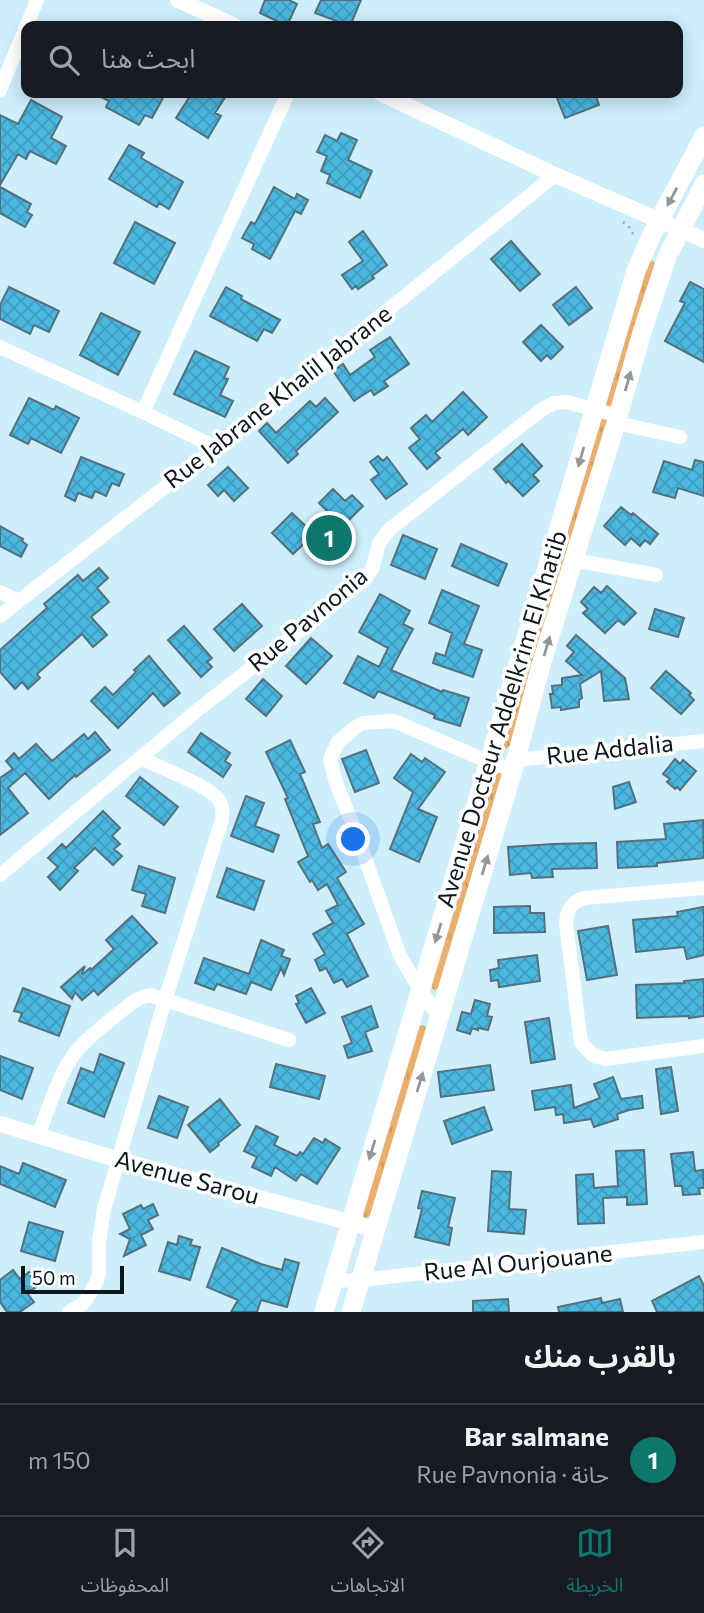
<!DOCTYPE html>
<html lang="ar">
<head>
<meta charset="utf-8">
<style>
  body { margin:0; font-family:Commissioner,"Noto Sans Arabic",sans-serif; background:#242831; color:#f1f3f6; direction:rtl }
  .scale { position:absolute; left:21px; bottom:18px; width:103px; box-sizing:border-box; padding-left:7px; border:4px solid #0b171b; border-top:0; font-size:19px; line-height:24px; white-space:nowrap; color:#0b171b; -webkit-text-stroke:5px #fff; paint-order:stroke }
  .you { position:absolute; left:354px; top:840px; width:24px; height:24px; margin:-18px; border:5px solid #fff; border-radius:50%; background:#1a73e8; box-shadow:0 0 0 10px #1a73e833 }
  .badge { display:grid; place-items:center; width:46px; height:46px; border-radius:50%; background:#0f766e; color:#fff; font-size:23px; font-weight:700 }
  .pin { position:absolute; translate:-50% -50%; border:4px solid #fff; box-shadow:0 2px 7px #0006 }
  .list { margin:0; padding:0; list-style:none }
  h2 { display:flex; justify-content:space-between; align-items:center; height:91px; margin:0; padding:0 28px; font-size:30px }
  h2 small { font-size:23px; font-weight:400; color:#9ea1a6 }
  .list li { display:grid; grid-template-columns:46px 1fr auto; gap:21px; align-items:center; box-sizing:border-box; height:112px; padding:0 28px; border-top:2px solid #363941 }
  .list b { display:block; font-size:26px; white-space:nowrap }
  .list p { margin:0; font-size:23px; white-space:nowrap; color:#9ea1a6 }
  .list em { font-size:23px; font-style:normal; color:#9ea1a6 }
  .icon { flex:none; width:38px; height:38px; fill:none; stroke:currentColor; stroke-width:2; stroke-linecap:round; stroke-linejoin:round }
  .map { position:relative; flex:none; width:704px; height:1312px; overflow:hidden; direction:ltr }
  .search { position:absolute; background:#171b24; box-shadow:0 4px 18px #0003; left:21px; right:21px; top:21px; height:77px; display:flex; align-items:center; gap:18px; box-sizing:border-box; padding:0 24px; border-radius:14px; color:#9ea1a6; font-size:26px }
  .sheet { height:203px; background:#171b24 }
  nav { display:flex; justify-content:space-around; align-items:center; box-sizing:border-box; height:98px; border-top:2px solid #363941; background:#171b24; font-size:19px; color:#9ea1a6 }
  nav a { display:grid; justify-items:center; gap:4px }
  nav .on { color:#0f766e }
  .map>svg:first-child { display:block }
</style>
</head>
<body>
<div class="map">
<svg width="704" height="1312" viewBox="0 0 704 1312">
  <defs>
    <pattern id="grass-tufts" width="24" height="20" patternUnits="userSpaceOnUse" patternTransform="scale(1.75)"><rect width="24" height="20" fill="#ebaf6d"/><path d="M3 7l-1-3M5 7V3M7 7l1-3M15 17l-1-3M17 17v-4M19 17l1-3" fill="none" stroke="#c8965e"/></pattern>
    <pattern id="building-cross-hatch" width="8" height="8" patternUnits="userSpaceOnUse" patternTransform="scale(1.75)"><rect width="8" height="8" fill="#4bb8e0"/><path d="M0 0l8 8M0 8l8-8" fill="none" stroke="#409dc0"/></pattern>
  </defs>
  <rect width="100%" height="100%" fill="#ceeefc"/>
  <path fill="url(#grass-tufts)" d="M650 260 656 263 510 746 505 749 503 748 648 263Z
    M499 771 502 773 438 989 434 990 430 986 496 772Z
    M423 1025 427 1028 370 1216 365 1218 362 1215 419 1026Z"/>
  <path fill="url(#building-cross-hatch)" stroke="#54717d" stroke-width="2" d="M265 0H289L297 4 287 26 260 13Z
    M321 0H361L350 26 315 13Z
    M94 93H153L163 98 152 118 145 115 139 125 106 107 109 101Z
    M192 93H228L215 113 221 116 208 138 176 118Z
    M555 93H595L599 105 565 118Z
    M31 100 62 117 51 138 66 146 56 164 30 151 26 159 18 154 0 185V115L18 124Z
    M341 133 357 140 348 160 372 171 360 198 327 183 330 175 321 171 327 156 317 152 325 135 337 141Z
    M129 145 144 153 141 158 183 182 169 209 159 203 157 207 109 179Z
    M0 187 31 204 27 212 32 215 25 227 0 213Z
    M274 187 295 199 297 194 308 200 301 214 295 211 270 259 252 249 254 244 242 238 251 222 255 224Z
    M135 222 175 243 154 284 114 263Z
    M363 231 387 265 372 276 374 278 358 289 356 286 352 289 342 275 363 261 349 242Z
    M511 241 540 274 520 291 491 259Z
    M690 282 704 289V362L665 341 685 303 680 301Z
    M9 287 59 311 49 332 34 325 30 334 0 319V305Z
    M226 287 242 296 241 299 280 320 272 333 264 329 257 341 210 316Z
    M576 287 592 308 569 325 553 305Z
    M101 313 140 332 118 375 80 355Z
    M541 325 563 347 551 359 547 355 541 361 523 342Z
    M390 337 409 364 384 381 388 386 374 395 371 390 354 401 333 371 343 364 350 375 375 357 370 350Z
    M195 351 229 367 224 378 228 379 220 395 233 401 225 417 174 394Z
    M463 392 487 417 468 435 463 429 435 453 440 458 427 469 409 448 420 439 411 428 426 415 432 422Z
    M29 398 54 410 56 406 79 418 61 453 31 438 28 444 10 435Z
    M325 398 338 412 296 451 298 454 288 463 259 431 267 423 276 433 310 401 316 407Z
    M522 444 542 466 533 475 539 481 523 496 508 481 506 483 494 469Z
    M378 456 383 461 387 457 407 484 386 499 371 480 379 474 370 462Z
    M81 457 124 474 119 486 112 483 106 496 95 491 92 498 78 493 75 501 65 496Z
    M695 460 704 462V496L678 488 675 498 653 492 664 461 692 470Z
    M228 467 248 488 234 501 224 490 218 496 208 485Z
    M333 489 345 501 352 495 363 506 346 523 353 530 342 541 321 520 329 513 319 503Z
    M621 507 631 515 633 513 658 534 650 544 645 540 640 546 631 538 625 545 604 526Z
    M292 513 314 534 293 554 272 533Z
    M0 526 23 539 22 541 27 545 21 557 0 546Z
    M403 535 437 549 425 579 391 565Z
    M461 544 507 564 498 586 452 566Z
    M99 568 108 578 97 588 109 602 91 617 107 635 93 647 82 634 37 674 40 678 28 689 22 682 15 689 0 672V650L47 608 44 604 78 575 83 581Z
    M607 586 636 613 624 625 618 620 605 633 583 613 588 609 581 602 594 587 601 593Z
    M442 590 479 606 464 644 482 650 473 677 433 663 436 653 445 656 452 633 429 623Z
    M380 594 410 611 403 624 413 629 391 670 442 692 443 690 469 698 460 726 434 718 435 715 378 691 374 698 344 683 358 656 379 667 388 648 359 632Z
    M242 604 262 626 234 651 214 629Z
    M655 609 684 618 678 637 649 629Z
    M184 626 212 658 207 662 212 667 201 677 168 640Z
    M576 635 625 678 629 699 604 701 601 671 580 684 582 698 579 700V707L561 710V707L552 708 550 694H553L552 686 562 685V678L582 675 566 661 574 652 567 646Z
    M311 638 332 656 306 684 286 666Z
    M149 656 180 693 164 706 153 693 118 728 91 701 105 687 113 695 136 672 134 670Z
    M666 671 691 693 689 695 694 700 681 714 651 688Z
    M263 679 282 696 266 716 246 699Z
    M95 732 110 750 76 777 75 775 49 799 25 773 8 788 28 813 0 835V778L13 769 6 761 14 753 19 759 36 744 52 761 84 734 88 739Z
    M201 733 230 753 225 761 231 765 223 777 188 752Z
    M290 740 305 772 300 774 320 822 313 824 322 848 328 844 346 872 337 878 364 924 347 934 368 976 347 987 342 979 334 983 326 968 320 971 315 960 325 954 313 934 333 923 326 911 338 905 327 884 318 890 312 880 310 882 298 862 308 856 285 799 288 798 266 752Z
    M366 750 379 783 355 792 342 759Z
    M411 754 422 762 425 758 445 772 418 809 437 817 419 862 390 849 413 792 394 778Z
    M675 759 680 764 683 760 696 771 680 790 677 787 675 789 667 782 670 779 663 774Z
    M140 777 178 807 164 825 126 796Z
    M629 782 636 802 615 809 613 787Z
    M246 796 264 803 255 826 279 835 273 852 231 836Z
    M103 811 120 828 112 836 120 844 114 849 122 856 113 865 95 848 74 868 78 871 60 890 48 877 58 867 48 858 62 844 66 848Z
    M703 820 704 858 657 863V866L618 868 617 842 666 839 664 824Z
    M596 843 597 868 552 869 553 877 532 878 531 873 510 875 508 847 553 844Z
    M139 866 175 878 165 913 142 906 146 894 132 890Z
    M227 868 264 881 254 910 217 897Z
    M530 906V913H544L545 932 494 933V907Z
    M703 907 704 914V955L687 959 684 947 636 952 633 920 678 916 677 912Z
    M132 916 157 943 98 995 94 990 82 1000 75 992 72 999 61 987 85 966 82 973 83 974 90 968 91 970 114 949 106 940Z
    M608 926 617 975 587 980 578 931Z
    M261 940 284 950 281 956 290 959 284 975 281 968 271 990 251 982 246 994 217 984 214 990 195 983 204 958 249 974Z
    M537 955 540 981 499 987 498 980 491 981 490 970 499 968 498 960Z
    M704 979V1016L689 1018V1016L637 1018 636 985 685 983 684 981Z
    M23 988 70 1006 59 1036 19 1021 22 1013 14 1011Z
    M311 988 325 1013 306 1023 296 1004 299 1003 296 996Z
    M475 1000 490 1004 487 1016 492 1017 488 1030 478 1028V1030L472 1028 470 1034 457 1030 462 1012 471 1014Z
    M371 1006 378 1027 365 1032 372 1051 348 1058 344 1046 352 1043 342 1017Z
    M549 1018 555 1059 531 1063 525 1022Z
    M100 1054 124 1063 104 1117 68 1103 81 1068 94 1073Z
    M0 1056 33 1068 22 1099 0 1090Z
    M276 1064 325 1076 319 1099 270 1087Z
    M490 1065 494 1090 441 1097 438 1072Z
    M671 1067 678 1111 661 1114 656 1069Z
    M613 1077 621 1099 642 1096 643 1108 629 1110 617 1114 618 1119 594 1127 591 1119 564 1123 563 1114 556 1115 555 1107 535 1110 532 1091 571 1085 574 1108 600 1098 594 1084Z
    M159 1096 188 1107 177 1138 148 1128Z
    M220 1099 240 1125 218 1143 219 1145 210 1152 188 1125Z
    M484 1107 492 1130 452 1144 444 1121Z
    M256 1126 278 1137 274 1145 297 1156 300 1152 303 1154 314 1138 323 1143 325 1139 340 1148 317 1184 301 1174 296 1181 275 1167 271 1176 252 1167 257 1157 244 1151Z
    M644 1150 647 1204 627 1205V1197L603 1198 604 1223 578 1224 576 1175 593 1174 594 1188 618 1186 616 1151Z
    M693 1152 695 1171 703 1170 704 1188H699L700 1194 683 1195 682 1186H675L671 1154Z
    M23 1163 66 1180 55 1207 0 1184V1166L19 1174Z
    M492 1171 511 1172 509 1209 526 1210 524 1234 488 1231Z
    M422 1191 455 1198 448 1227 452 1228 449 1245 415 1237 422 1209 418 1208Z
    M153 1204 158 1215 148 1220 153 1229 141 1235 146 1245 124 1256 130 1239 120 1234 130 1229 123 1214 141 1205 143 1209Z
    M29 1222 63 1232 55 1261 21 1251Z
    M179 1236 192 1240 190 1245 200 1247 190 1280 159 1271 168 1242 177 1245Z
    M222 1248 261 1264 282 1270 285 1259 299 1263 287 1307 261 1300 257 1312H231L238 1300 207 1287Z
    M13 1270 20 1279 29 1272 38 1286 27 1293 34 1302 20 1312H7L0 1302V1280Z
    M699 1276 704 1286V1312H657L652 1301Z
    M601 1298 602 1303 620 1299 623 1312H559L558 1307Z
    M508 1299 509 1312H473V1301Z"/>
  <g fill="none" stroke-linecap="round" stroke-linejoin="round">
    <path stroke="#91aab5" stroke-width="2.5" stroke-dasharray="2 5" stroke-linecap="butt" d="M623 222 629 227 634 236"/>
    <path stroke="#fff" stroke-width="14" d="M0 90 37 0
      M0 347 143 412 217 448
      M143 412 288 93
      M616 423 680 437
      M573 560 656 575
      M0 592 19 601
      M0 616 152 497 217 448 555 175
      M516 760 704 741
      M0 875 200 708 364 580 372 569 379 543 390 529 541 410 554 403 567 402 619 416
      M704 888 584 898C571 902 567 910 566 923L581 1043 593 1055 605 1059 704 1046
      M440 1018 421 991 400 956 355 830 336 783 330 759 338 742 356 727 363 723 394 721 489 762 513 770
      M38 1135C48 1111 56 1082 70 1060 81 1043 98 1030 113 1018 125 1008 135 998 150 995L289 1040
      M333 1281 360 1280 704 1242
      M69 1312 84 1303 96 1283 99 1274V1242L104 1209 165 1000 222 820C223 813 223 805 218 799 208 785 158 767 141 758"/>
    <path stroke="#fff" stroke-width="16" d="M178 0 235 26
      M380 93 555 175 704 240
      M0 1124 119 1160 374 1229"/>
    <path stroke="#fff" stroke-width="19" d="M324 1312 636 271 651 236 704 136
      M351 1312 513 770 541 665 616 423 643 329 667 257 704 184"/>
  </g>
  <defs><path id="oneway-solid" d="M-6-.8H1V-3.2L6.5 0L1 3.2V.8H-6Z" transform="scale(1.75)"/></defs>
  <g fill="#919798">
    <use href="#oneway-solid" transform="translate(672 197) rotate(118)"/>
    <use href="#oneway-solid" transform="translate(628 381) rotate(-74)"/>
    <use href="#oneway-solid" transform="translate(581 457) rotate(106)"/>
    <use href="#oneway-solid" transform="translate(547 646) rotate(-73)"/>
    <use href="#oneway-solid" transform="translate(485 865) rotate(-73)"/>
    <use href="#oneway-solid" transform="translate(438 933) rotate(107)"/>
    <use href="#oneway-solid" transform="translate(420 1082) rotate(-73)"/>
    <use href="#oneway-solid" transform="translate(372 1150) rotate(107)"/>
  </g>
  <g text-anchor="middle" stroke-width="7" stroke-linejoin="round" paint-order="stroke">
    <g font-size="24" fill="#0b171b" stroke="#fff">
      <text transform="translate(278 397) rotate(-38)" y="8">Rue Jabrane Khalil Jabrane</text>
      <text transform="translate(308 620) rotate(-40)" y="8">Rue Pavnonia</text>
      <text transform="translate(502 719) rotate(-73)" y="8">Avenue Docteur Addelkrim El Khatib</text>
      <text transform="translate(610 750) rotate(-6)" y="8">Rue Addalia</text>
      <text transform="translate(187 1178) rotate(15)" y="8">Avenue Sarou</text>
      <text transform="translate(518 1263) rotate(-6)" y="8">Rue Al Ourjouane</text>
    </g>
  </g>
</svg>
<div class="scale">50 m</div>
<div class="you"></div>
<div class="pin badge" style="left:329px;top:538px">1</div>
<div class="search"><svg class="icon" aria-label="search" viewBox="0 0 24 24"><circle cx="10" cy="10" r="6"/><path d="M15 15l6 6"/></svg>ابحث هنا</div>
</div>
<section class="sheet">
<h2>بالقرب منك<small></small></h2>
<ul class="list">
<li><span class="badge">1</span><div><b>Bar salmane</b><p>حانة · Rue Pavnonia</p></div><em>150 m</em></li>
</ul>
</section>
<nav>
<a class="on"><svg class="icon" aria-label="map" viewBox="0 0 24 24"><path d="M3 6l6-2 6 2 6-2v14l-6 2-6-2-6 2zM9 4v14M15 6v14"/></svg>الخريطة</a>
<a><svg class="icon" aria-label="directions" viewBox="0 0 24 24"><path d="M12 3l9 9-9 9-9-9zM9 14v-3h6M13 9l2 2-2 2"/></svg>الاتجاهات</a>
<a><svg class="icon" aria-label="saved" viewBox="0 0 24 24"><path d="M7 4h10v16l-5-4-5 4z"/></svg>المحفوظات</a>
</nav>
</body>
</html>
